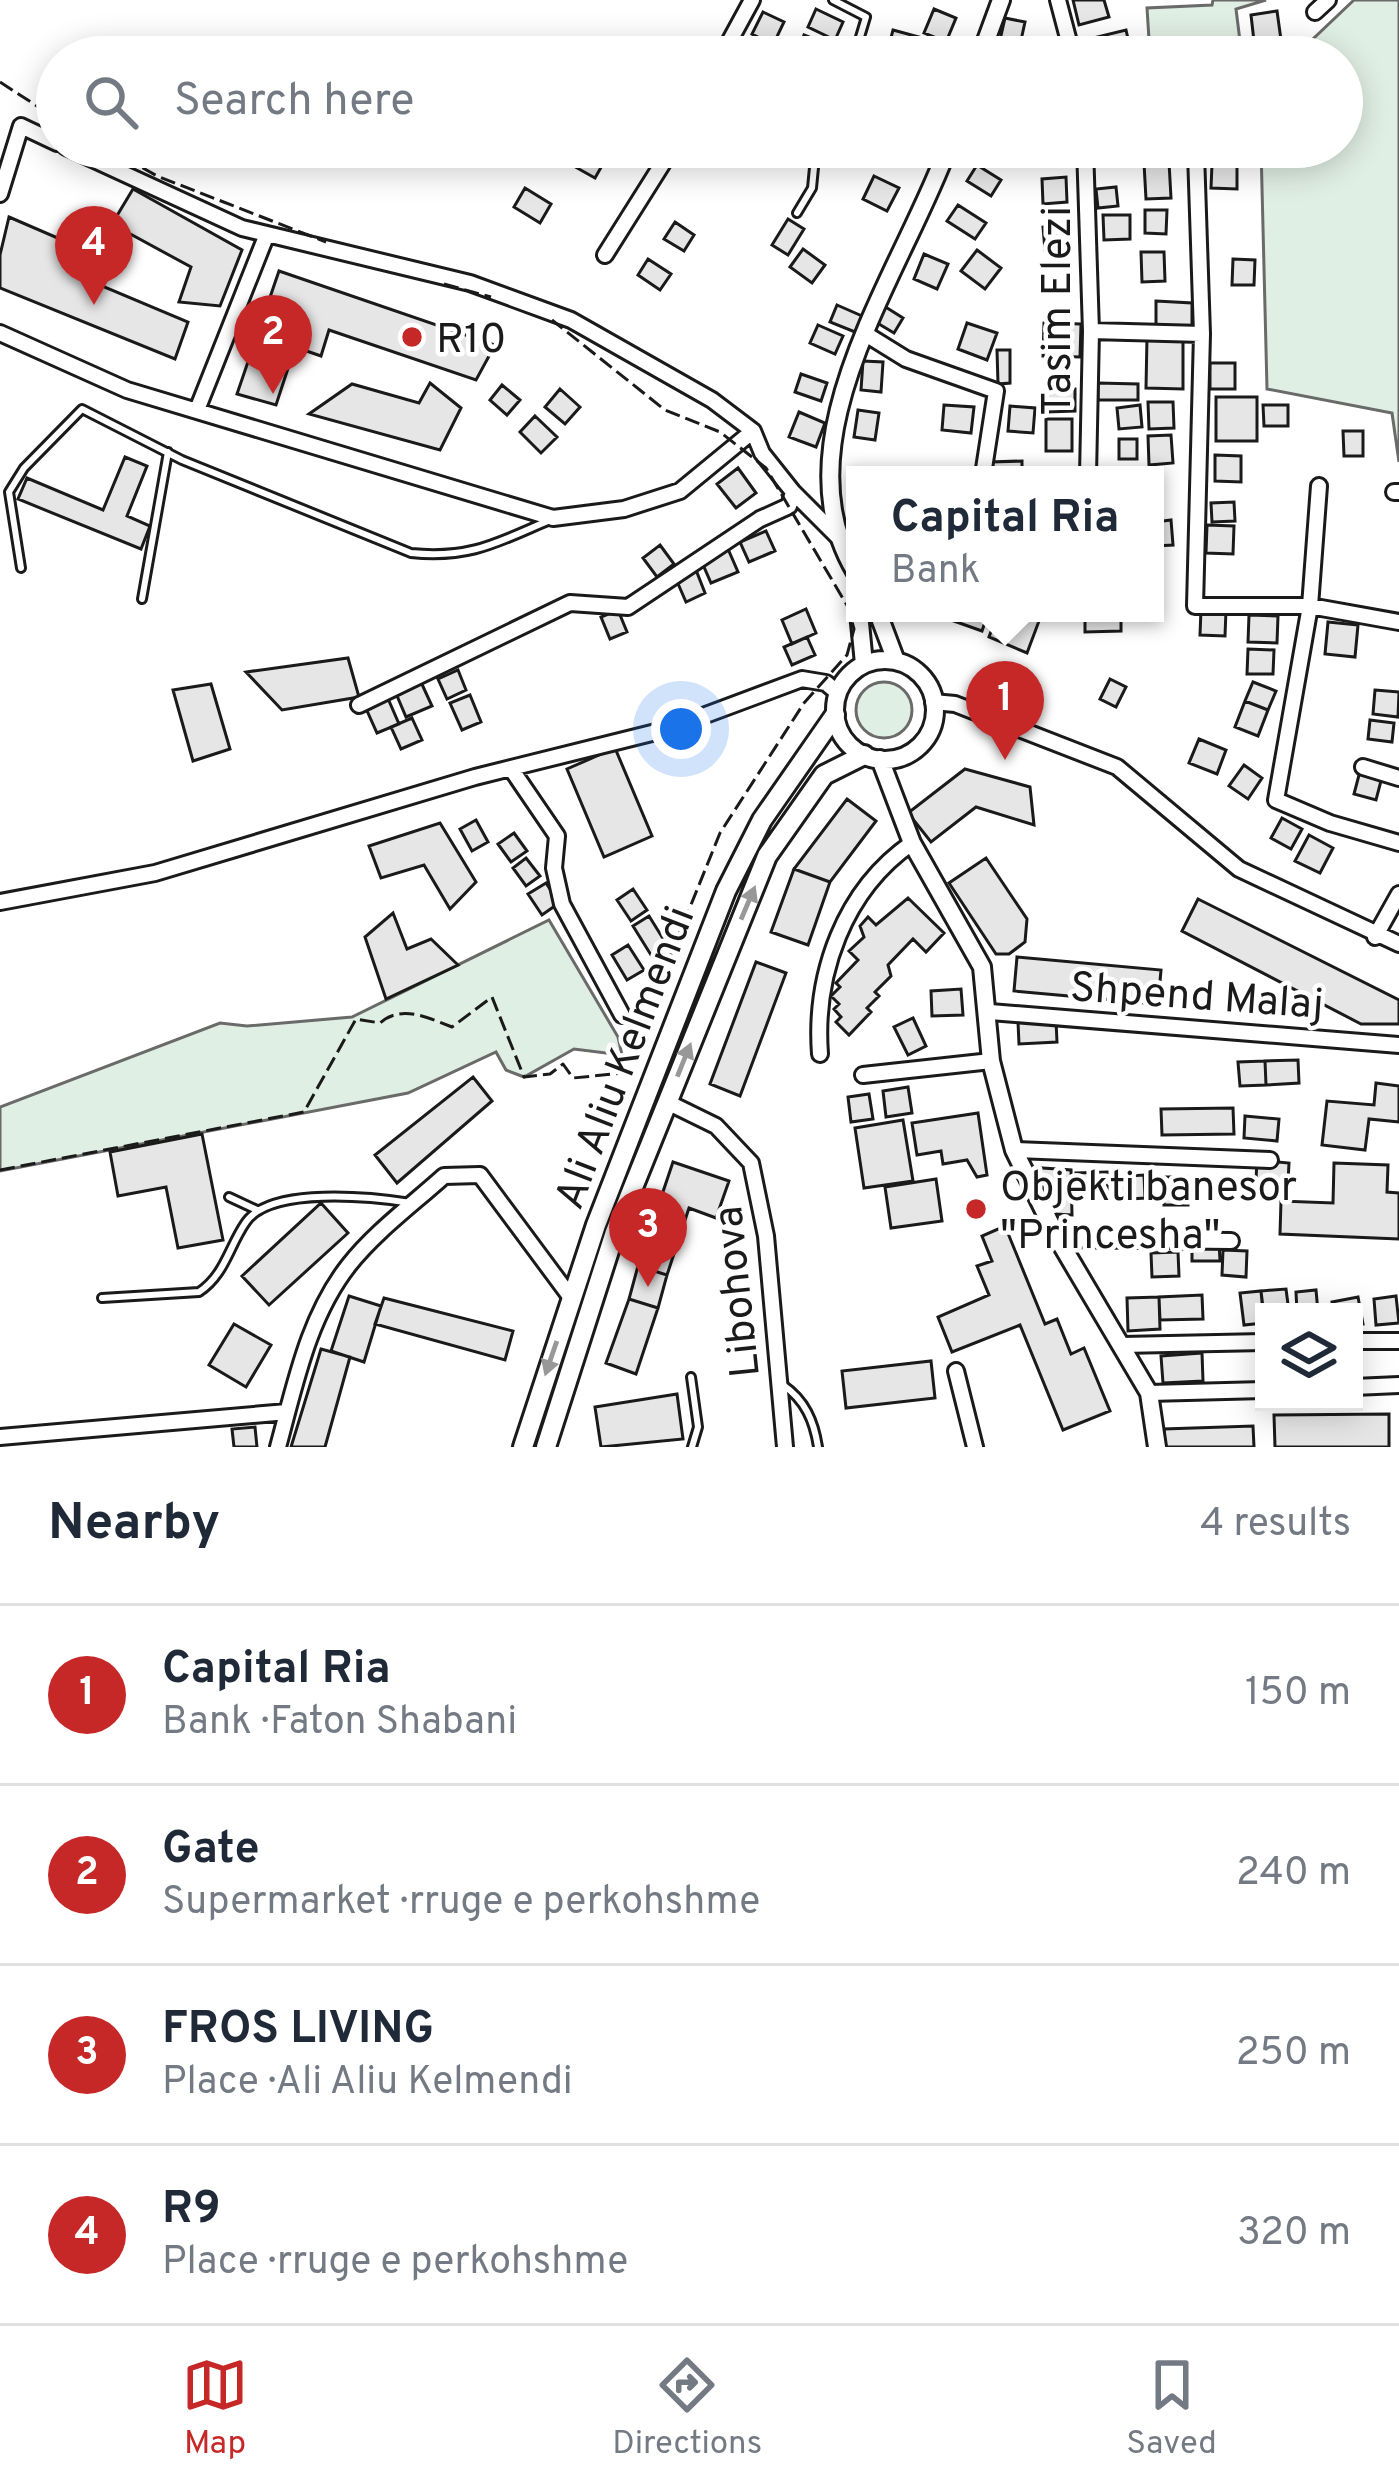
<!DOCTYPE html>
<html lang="en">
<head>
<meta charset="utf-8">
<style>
  body { margin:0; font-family:Overpass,sans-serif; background:#f2f2f3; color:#1f2937 }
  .controls { position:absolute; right:36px; bottom:36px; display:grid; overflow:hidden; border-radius:0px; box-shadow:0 6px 30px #0003 }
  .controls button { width:108px; height:108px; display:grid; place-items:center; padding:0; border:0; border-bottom:3px solid #e0e1e3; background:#fff; color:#1f2937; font:60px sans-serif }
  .you { position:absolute; left:681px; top:729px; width:42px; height:42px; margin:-30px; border:9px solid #fff; border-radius:50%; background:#1a73e8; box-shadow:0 0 0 18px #1a73e833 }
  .badge { display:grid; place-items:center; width:78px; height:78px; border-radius:50%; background:#c62828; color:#fff; font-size:39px; font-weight:700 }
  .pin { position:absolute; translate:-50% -99px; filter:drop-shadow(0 3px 6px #0008) }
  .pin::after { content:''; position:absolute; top:63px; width:42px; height:36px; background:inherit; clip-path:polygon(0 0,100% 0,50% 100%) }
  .popup { position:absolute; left:846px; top:466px; width:318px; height:156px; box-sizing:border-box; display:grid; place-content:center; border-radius:0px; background:#fff; filter:drop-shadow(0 3px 9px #0005); font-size:39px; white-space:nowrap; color:#747a83 }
  .popup b { font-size:45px; color:#1f2937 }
  .popup::after { content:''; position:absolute; left:50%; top:100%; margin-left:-24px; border:24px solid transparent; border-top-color:#fff }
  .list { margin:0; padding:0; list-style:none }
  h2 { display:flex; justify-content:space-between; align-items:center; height:156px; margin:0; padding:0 48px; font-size:51px }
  h2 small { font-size:39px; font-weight:400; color:#747a83 }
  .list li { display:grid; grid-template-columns:78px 1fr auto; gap:36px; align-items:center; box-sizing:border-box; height:180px; padding:0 48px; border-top:3px solid #e0e1e3 }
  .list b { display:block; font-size:45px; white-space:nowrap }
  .list p { margin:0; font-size:39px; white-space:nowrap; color:#747a83 }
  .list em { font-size:39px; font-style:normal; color:#747a83 }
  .icon { flex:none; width:66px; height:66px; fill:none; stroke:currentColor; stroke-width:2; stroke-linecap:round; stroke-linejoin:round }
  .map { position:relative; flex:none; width:1399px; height:1447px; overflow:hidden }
  .search { position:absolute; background:#fff; box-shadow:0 6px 30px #0003; left:36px; right:36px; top:36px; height:132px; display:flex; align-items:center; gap:30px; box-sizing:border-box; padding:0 42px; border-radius:66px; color:#747a83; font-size:45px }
  .sheet { height:876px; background:#fff }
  nav { display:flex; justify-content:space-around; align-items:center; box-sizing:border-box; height:168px; border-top:3px solid #e0e1e3; background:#fff; font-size:33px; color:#747a83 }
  nav a { display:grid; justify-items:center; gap:6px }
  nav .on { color:#c62828 }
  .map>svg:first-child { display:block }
</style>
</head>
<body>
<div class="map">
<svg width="1399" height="1447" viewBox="0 0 1399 1447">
  <rect width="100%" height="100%" fill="#fff"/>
  <path fill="#e0efe3" stroke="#6a6a6a" stroke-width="3" d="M1213 0H1266L1236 9 1242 57H1204L1203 50 1150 55 1147 8 1212 5Z
    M1354 0H1399V462L1392 413 1267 389 1261 147H1342V57H1294Z
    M856 710a28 28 0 1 1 56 0a28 28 0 1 1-56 0Z
    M549 920 618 1037 622 1055 574 1049 524 1077 506 1070 496 1052 408 1093 0 1171V1107L220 1023 247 1026 352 1017Z"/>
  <path fill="#e6e6e6" stroke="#1a1a1a" stroke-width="3" d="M1073 0H1104L1109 17 1079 25Z
    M816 9 843 22 835 40 808 27Z
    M934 9 956 18 946 42 924 33Z
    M1277 11 1282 47 1255 50 1251 15Z
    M763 12 784 22 773 45 752 34Z
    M1005 18 1025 22 1018 54 998 49Z
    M893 30 919 37 913 57 887 53Z
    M1126 30 1132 56 1102 57 1097 37Z
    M804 35 829 45 824 57 799 49Z
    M578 148 604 162 595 178 570 164Z
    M1169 162 1171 198 1146 199 1144 163Z
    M1212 164 1237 165V189L1211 188Z
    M977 165 1001 180 991 196 967 181Z
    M874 176 899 188 887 211 863 199Z
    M1066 177 1067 202 1043 204 1042 179Z
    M1116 187 1118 206 1098 208 1096 189Z
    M525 188 551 204 540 223 514 207Z
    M133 189 242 250 220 306 179 302 191 267 112 224Z
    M958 205 986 223 975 239 947 221Z
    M1145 210H1167L1166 234 1145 233Z
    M1103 215H1130V239L1104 240Z
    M9 217 81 248 71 273 188 322 175 359 0 288V255Z
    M788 219 804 229 788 255 772 245Z
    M675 222 694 235 684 251 664 239Z
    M1064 225 1066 248 1045 250 1043 227Z
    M803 249 825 265 812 283 790 267Z
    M977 250 1001 268 985 289 961 271Z
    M1141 252H1164L1165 281 1142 282Z
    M924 254 948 264 937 289 914 279Z
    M648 259 671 274 660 290 638 275Z
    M1233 259 1255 260 1254 285H1232Z
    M279 271 495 345 476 380 329 330 321 356 295 347 276 405 237 394Z
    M1156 301 1192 303V327L1156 325Z
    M837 305 862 316 855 332 830 322Z
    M884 306 903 318 894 333 874 321Z
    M967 323 997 333 987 360 958 349Z
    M1044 323 1081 324 1080 357 1043 356Z
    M818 325 843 336 835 354 810 343Z
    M1147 337H1183V389L1146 388Z
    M997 350H1010V383L998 384Z
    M863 361 883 362 881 392 861 390Z
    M1210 363H1235V389H1210Z
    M801 374 827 383 821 401 795 392Z
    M430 383 461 408 440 450 309 414 352 384 419 403Z
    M1098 383 1138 384V400H1098Z
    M502 385 520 400 507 415 490 400Z
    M560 389 580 407 565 424 545 407Z
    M1047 389H1075V411L1047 412Z
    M1216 397H1257V441H1216Z
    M1148 402H1173L1174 428 1149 429Z
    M944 405 974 407 971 433 942 430Z
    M1140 405 1142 427 1119 429 1117 408Z
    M1263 405H1288V426H1264Z
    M1010 406 1035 408 1033 433 1008 431Z
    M858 410 879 413 875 440 854 437Z
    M799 412 825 423 816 447 789 437Z
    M535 416 557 437 541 453 520 432Z
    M1046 419H1072V451H1046Z
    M1343 431H1363V456H1344Z
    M1171 435 1173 463 1149 465 1148 436Z
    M1119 439H1137V459H1119Z
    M1215 455 1241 456V482L1215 481Z
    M125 457 147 466 127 516 150 526 141 549 18 499 27 478 103 510Z
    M1022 461V475H990V462Z
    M738 468 756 493 736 508 717 484Z
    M1234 502 1235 521 1212 522 1211 503Z
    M1171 520 1173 545 1155 546V522Z
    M1207 525 1234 526 1233 554 1206 553Z
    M766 531 775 551 749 562 740 542Z
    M660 545 674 564 657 577 643 558Z
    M728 549 738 572 711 583 701 560Z
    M696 570 705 593 686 602 676 579Z
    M806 609 816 633 792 644 782 620Z
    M1201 609 1226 610 1225 636 1200 635Z
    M618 610 627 632 610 639 601 617Z
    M953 613H988L982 631 951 620Z
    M998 613 1039 621 1027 653 989 637Z
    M1085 613H1121V631L1085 632Z
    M1249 615 1278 616 1277 643 1248 642Z
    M1328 622 1358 625 1355 657 1325 654Z
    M807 637 815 655 792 665 784 647Z
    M1248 649 1274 650 1273 674H1247Z
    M348 658 359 697 282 710 246 672Z
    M458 670 466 690 447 699 438 679Z
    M1110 679 1126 687 1116 707 1100 699Z
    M420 680 432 706 406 717 395 691Z
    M1253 682 1276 691 1268 710 1245 701Z
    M211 684 230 749 193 761 173 690Z
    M1375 690 1399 692 1398 717 1373 714Z
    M386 694 399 724 377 733 364 704Z
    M470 695 481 722 462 730 450 703Z
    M1245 701 1268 710 1258 736 1235 727Z
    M412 718 422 740 401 749 391 727Z
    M1370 720 1394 723 1392 742 1368 739Z
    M1199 739 1226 750 1217 774 1189 763Z
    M615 748 652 836 604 857 567 769Z
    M1244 765 1262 778 1248 799 1229 786Z
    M965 769 1030 787 1034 825 976 807 931 842 908 813Z
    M1360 771 1382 777 1376 800 1354 794Z
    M847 799 876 821 830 882 794 869Z
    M1282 818 1302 829 1291 849 1271 838Z
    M476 820 488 842 472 851 460 829Z
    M440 823 476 882 450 909 424 865 381 878 369 846Z
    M514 833 527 851 511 862 498 844Z
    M1309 835 1333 848 1320 873 1295 861Z
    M526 858 540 876 526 886 513 868Z
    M986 858 1027 919 1025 942 1009 954H996L949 883Z
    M794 869 830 882 808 945 771 932Z
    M546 883 559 903 542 915 528 894Z
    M633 889 647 910 631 921 617 900Z
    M908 898 944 933 926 952 913 939 888 965 891 976 875 992 879 996 867 1008 871 1012 849 1035 836 1022 841 1017 834 1009 839 1004 831 996 840 987 836 983 858 960 849 951 864 937 860 926 868 917 876 925Z
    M1198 899 1399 1000V1024H1361L1182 931Z
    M393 913 407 949 431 939 458 965 386 999 365 937Z
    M649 916 667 945 651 955 633 926Z
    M628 945 644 970 627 980 612 955Z
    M1017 957 1161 970 1158 1004 1014 991Z
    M756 962 786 973 740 1096 710 1084Z
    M961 989 963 1015 932 1016 931 991Z
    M913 1018 926 1046 908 1055 894 1027Z
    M1056 1021 1057 1042 1019 1044 1018 1022Z
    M1298 1060 1299 1083 1266 1085 1265 1061Z
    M1265 1061 1266 1085 1240 1086 1238 1062Z
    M473 1077 492 1101 397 1183 375 1155Z
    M1376 1083 1399 1086V1122L1369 1119 1365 1150 1322 1145 1327 1101 1374 1105Z
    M908 1087 912 1113 886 1117 883 1091Z
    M869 1094 873 1119 851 1122 848 1097Z
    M1233 1108 1234 1134 1162 1135 1161 1109Z
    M978 1113 987 1175 977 1177 967 1160 943 1164 941 1151 917 1155 912 1123Z
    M1245 1116 1279 1119 1277 1141 1244 1138Z
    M903 1120 913 1181 864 1188 855 1128Z
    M202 1134 223 1240 178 1248 166 1187 118 1196 110 1152Z
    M1257 1160 1289 1163 1288 1182 1256 1180Z
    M673 1162 729 1181 716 1218 689 1208 667 1275 638 1266Z
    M1334 1163 1388 1165 1387 1192 1399 1193V1239L1280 1234 1281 1201 1333 1203Z
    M1028 1167 1071 1170 1072 1215 1055 1214V1188L1036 1187Z
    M1107 1172V1198L1077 1199 1076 1173Z
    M1144 1175 1145 1198 1114 1200 1113 1177Z
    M1164 1177H1187L1188 1205H1164Z
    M936 1179 942 1221 891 1228 885 1187Z
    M321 1203 348 1233 269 1305 242 1276Z
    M1005 1226 1045 1324 1057 1319 1071 1354 1084 1348 1110 1411 1063 1430 1020 1325 952 1352 938 1317 989 1295 977 1266 992 1261 982 1236Z
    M1219 1242 1220 1261H1192V1243Z
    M1223 1250 1247 1251 1246 1277 1222 1275Z
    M1178 1252 1179 1276 1152 1277 1151 1253Z
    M638 1266 667 1275 658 1308 629 1299Z
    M1286 1289 1289 1312 1264 1316 1261 1291Z
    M1316 1290 1318 1312H1297L1296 1292Z
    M1261 1291 1264 1323 1244 1325 1240 1293Z
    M1202 1295 1203 1319 1160 1320 1159 1297Z
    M349 1296 381 1306 364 1362 331 1351Z
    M1396 1296 1399 1323 1376 1325 1374 1299Z
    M1159 1297 1160 1329 1128 1331 1127 1298Z
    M1358 1297 1363 1324 1354 1326V1312H1333L1332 1302Z
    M384 1298 513 1331 505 1360 375 1324Z
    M629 1299 658 1308 636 1374 606 1363Z
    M234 1324 271 1345 246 1387 209 1365Z
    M321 1349 350 1357 325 1447H291Z
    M1202 1353 1203 1381 1163 1383 1161 1356Z
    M931 1361 935 1398 846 1408 842 1371Z
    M677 1394 683 1439 601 1447 595 1407Z
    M1389 1414V1447H1275L1274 1415Z
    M1253 1426 1254 1447H1165L1164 1429Z
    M255 1427 257 1447H234L232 1429Z"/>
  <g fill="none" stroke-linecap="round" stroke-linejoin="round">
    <g stroke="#1a1a1a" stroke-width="12">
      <path id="service" d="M833 0 866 17 854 57
        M797 213 812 188 816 147
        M21 568 9 492 24 468 82 409 182 460 411 553C471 559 498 542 550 520
        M142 599 168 452
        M229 1197 257 1210
        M102 1298 199 1292C225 1275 229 1246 246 1222 271 1186 372 1197 411 1203
        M691 1377 698 1427 692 1447
        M783 1385C805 1400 814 1421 818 1447"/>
    </g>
    <g stroke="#1a1a1a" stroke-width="20">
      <path id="minor" d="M1058 0 1073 57
        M1315 12 1328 0
        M721 57 752 0
        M66 147 242 228 470 283 571 320 712 400 753 431 762 453 793 492
        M1085 147 1091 331 1088 475
        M1196 153 1202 334 1195 606H1310L1399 622
        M0 194 21 126 57 143
        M605 255 673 147
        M1091 331 1202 334
        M0 333 127 390 553 518 624 509 680 491 753 431
        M864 333 906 359 996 391 983 475
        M197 410 267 234
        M1319 486 1310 606 1276 800 1330 823 1399 843
        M1394 492H1399
        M933 702 955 704 1117 767 1239 869 1399 944
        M359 705 570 603 628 607 760 519 789 506 793 492 837 536
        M1363 767 1399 778
        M512 770 557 836 554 868 562 904 622 1015
        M0 902 155 873 475 777 668 729 802 679 826 683 838 693
        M1375 937 1399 894
        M990 1012 1399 1045
        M820 1054C814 974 844 890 912 843
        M863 1075 991 1061
        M667 1102 716 1126 751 1163 766 1236 785 1447
        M1014 1150 1270 1160
        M1058 1239 1231 1241
        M1354 1341H1399
        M1122 1345 1264 1342
        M956 1371 975 1447
        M1354 1387 1399 1385
        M1149 1393 1264 1390
        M0 1437 287 1412
        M278 1447C295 1385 308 1317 349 1265 375 1232 413 1204 444 1176L480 1175 572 1299"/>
    </g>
    <g stroke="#1a1a1a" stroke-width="22">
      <path id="tertiary" d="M980 57 1001 0
        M855 571C777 440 903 271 948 147
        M859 613 864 664
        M878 613 896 661
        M835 710a50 50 0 1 1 100 0a50 50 0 1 1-100 0Z
        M880 759 912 843 982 967 991 1061 1014 1150 1058 1239 1149 1393 1157 1447"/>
    </g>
    <g stroke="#1a1a1a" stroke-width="24">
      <path id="secondary" d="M523 1447 596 1225 726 891 762 820 835 715
        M546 1447 615 1232 767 856 824 775 864 755"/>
    </g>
    <use href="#service" stroke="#fff" stroke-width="6"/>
    <use href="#minor" stroke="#fff" stroke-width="14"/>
    <use href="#tertiary" stroke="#fff" stroke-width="16"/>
    <use href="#secondary" stroke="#fff" stroke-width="18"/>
    <path stroke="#1a1a1a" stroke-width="3" stroke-dasharray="15 6" stroke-linecap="butt" d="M0 82 57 119
      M106 147 157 176 326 242
      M444 284 491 297
      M0 1170 304 1112 356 1019 380 1023C401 1004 429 1018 452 1027L492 997 524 1077 550 1074 563 1064 573 1078 623 1073 720 833 804 703 847 655 854 629 848 607 766 468 720 432 665 410 552 320"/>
  </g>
  <defs><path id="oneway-solid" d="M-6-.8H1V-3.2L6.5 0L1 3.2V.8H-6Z" transform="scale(3)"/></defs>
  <g fill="#989898">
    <use href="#oneway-solid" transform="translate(748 903) rotate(-67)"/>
    <use href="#oneway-solid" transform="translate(684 1060) rotate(-68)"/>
    <use href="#oneway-solid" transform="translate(551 1358) rotate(109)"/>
  </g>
  <g fill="#c62828" stroke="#fff" stroke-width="4.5">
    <circle cx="412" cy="337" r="12"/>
    <circle cx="976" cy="1209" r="12"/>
  </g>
  <g text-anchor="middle" stroke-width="9" stroke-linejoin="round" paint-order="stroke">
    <g font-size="42" fill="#1a1a1a" stroke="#fff">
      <text transform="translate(1055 311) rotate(-90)" y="15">Tasim Elezi</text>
      <text transform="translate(1197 994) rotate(4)" y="15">Shpend Malaj</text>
      <text transform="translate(623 1057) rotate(-69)" y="15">Ali Aliu Kelmendi</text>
      <text transform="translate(735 1292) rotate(-96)" y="15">Libohova</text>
    </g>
    <g font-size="42" fill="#1a1a1a" stroke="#fff" text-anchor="start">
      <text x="436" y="352">R10</text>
      <text x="1000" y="1200">Objekti banesor<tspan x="1000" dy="48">"Princesha"</tspan></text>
    </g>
  </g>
</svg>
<div class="controls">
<button><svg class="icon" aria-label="layers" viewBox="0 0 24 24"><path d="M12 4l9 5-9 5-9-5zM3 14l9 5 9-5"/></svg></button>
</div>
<div class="you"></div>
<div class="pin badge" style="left:1005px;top:760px">1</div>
<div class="popup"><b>Capital Ria</b>Bank</div>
<div class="pin badge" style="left:273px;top:394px">2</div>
<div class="pin badge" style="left:648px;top:1287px">3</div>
<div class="pin badge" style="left:94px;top:305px">4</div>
<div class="search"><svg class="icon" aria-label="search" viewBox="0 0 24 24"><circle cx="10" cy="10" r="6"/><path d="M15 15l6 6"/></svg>Search here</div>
</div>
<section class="sheet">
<h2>Nearby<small>4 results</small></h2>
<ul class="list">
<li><span class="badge">1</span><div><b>Capital Ria</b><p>Bank · Faton Shabani</p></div><em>150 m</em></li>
<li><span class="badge">2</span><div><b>Gate</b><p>Supermarket · rruge e perkohshme</p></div><em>240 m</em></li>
<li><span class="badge">3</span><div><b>FROS LIVING</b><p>Place · Ali Aliu Kelmendi</p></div><em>250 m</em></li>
<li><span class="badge">4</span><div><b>R9</b><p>Place · rruge e perkohshme</p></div><em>320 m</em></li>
</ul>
</section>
<nav>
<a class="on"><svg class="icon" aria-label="map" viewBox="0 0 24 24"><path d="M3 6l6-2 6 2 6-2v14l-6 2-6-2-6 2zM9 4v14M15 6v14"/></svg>Map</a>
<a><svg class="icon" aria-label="directions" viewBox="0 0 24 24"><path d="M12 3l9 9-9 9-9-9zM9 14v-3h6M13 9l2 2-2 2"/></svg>Directions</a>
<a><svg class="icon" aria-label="saved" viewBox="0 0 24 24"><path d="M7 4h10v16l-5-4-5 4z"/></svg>Saved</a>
</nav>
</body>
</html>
